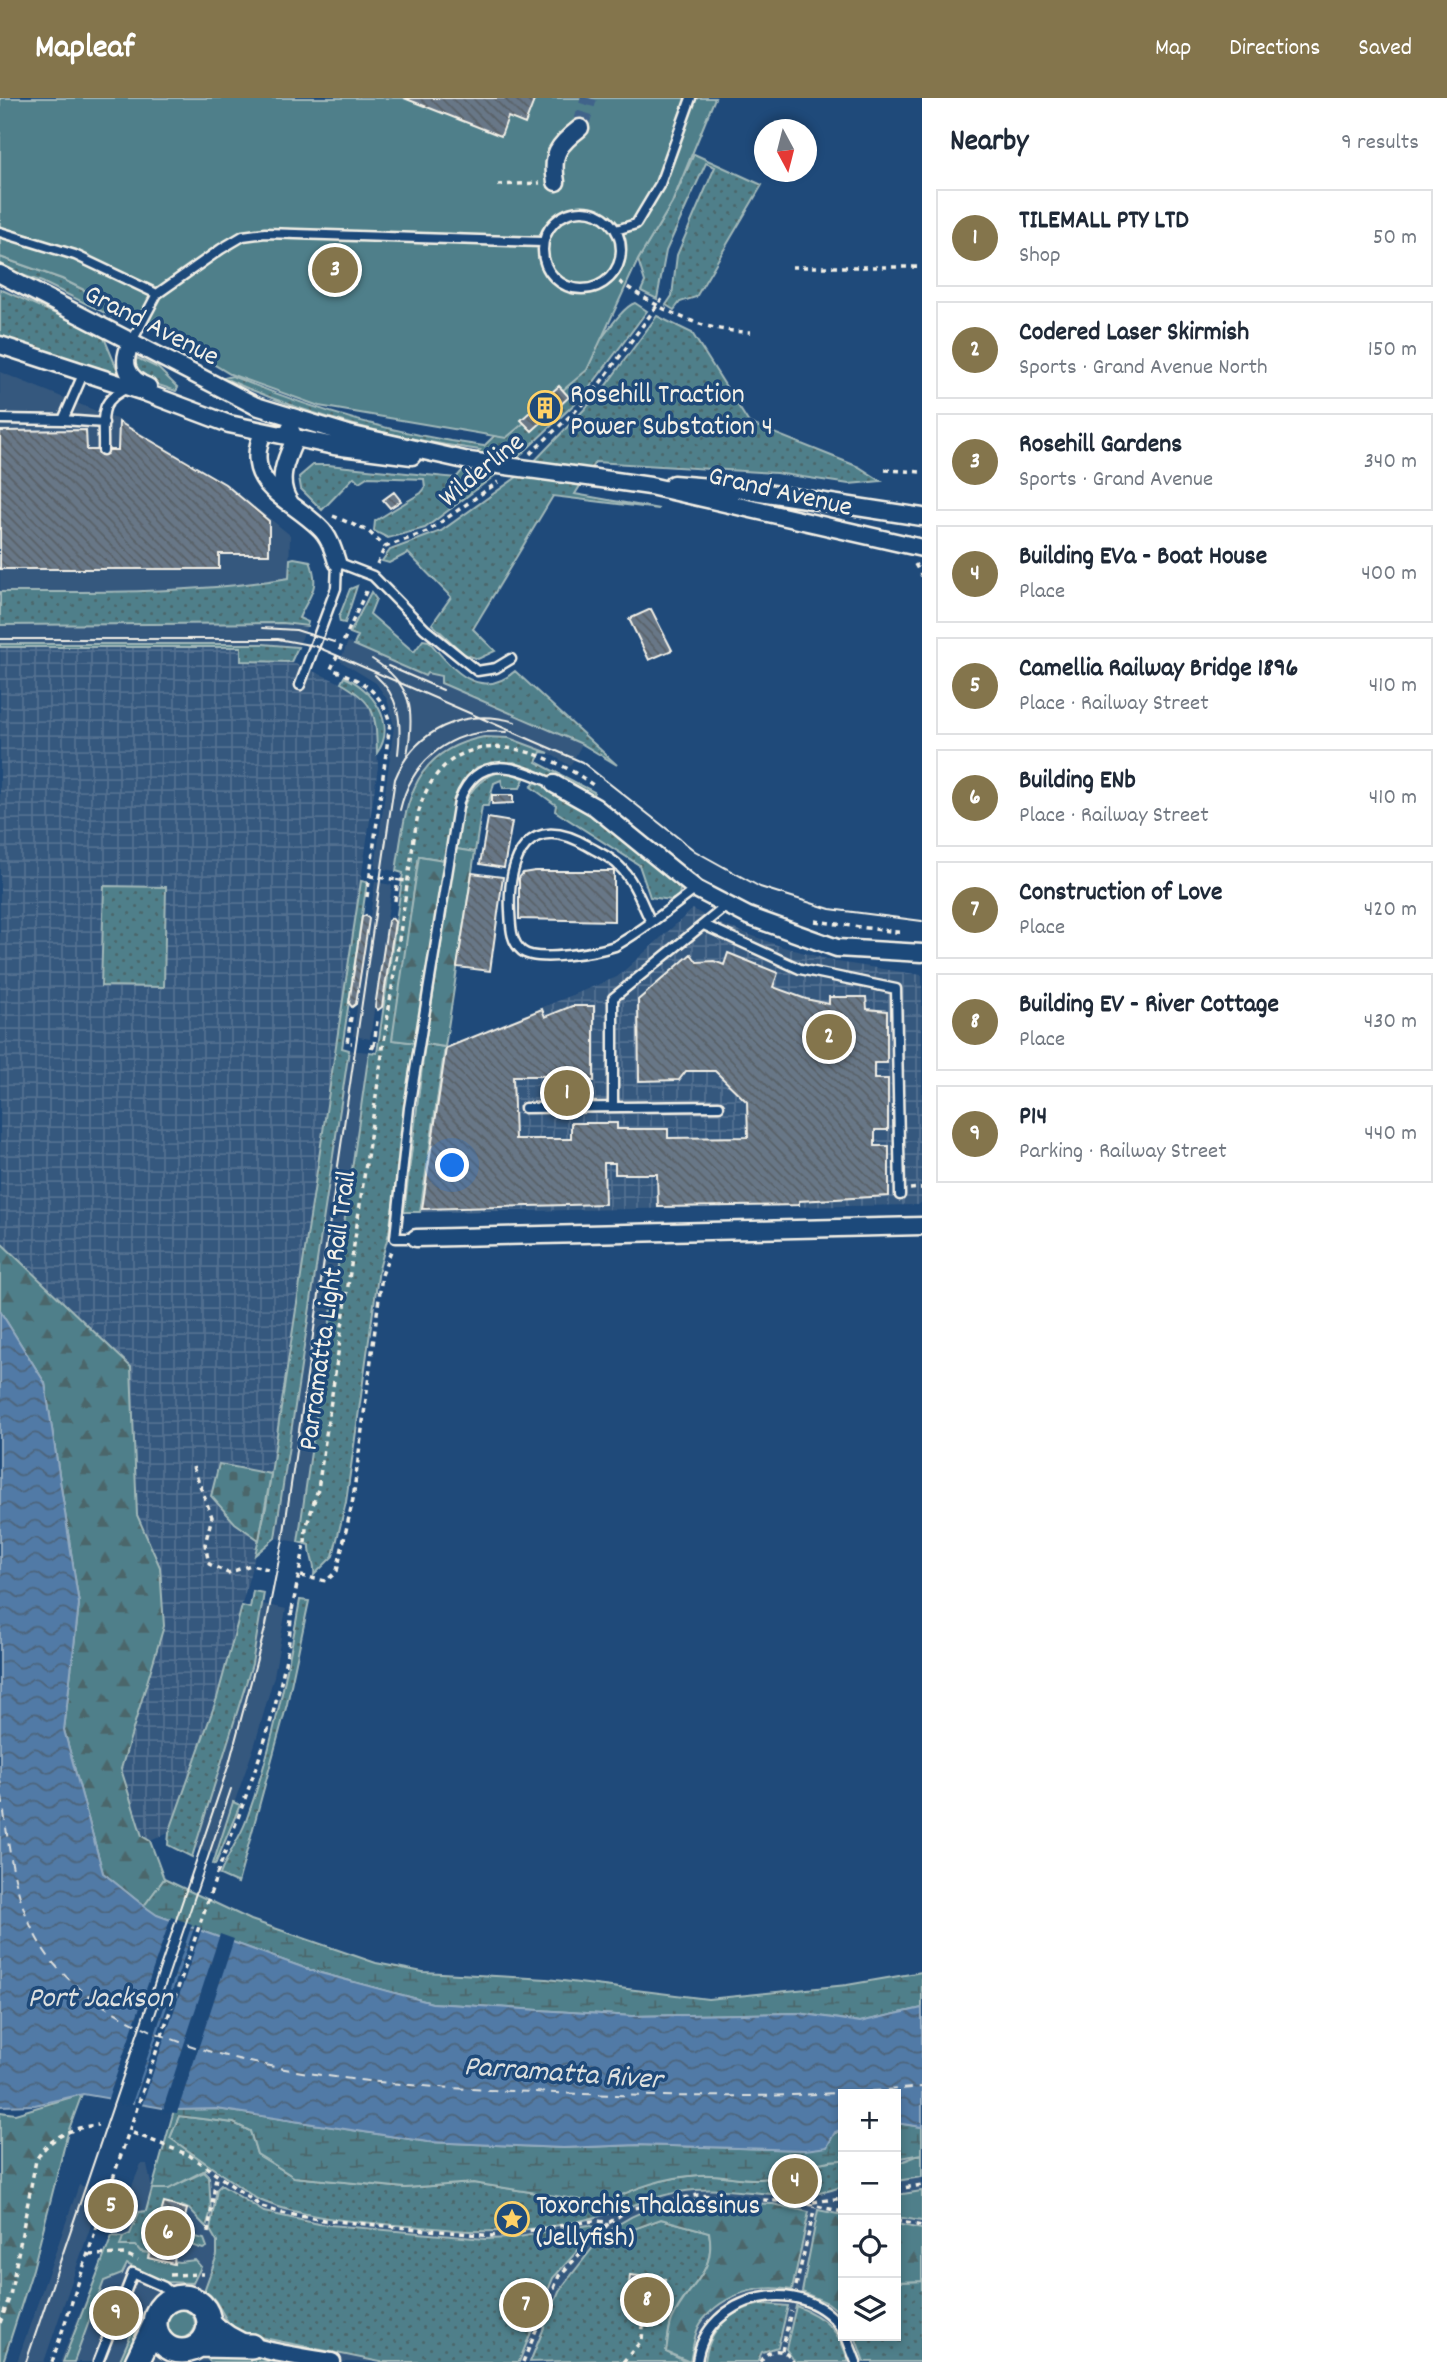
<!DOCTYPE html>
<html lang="en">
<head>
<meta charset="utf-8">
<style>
  body { margin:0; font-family:Dekko,sans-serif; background:#f6f6f7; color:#1f2937 }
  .controls { position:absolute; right:21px; bottom:21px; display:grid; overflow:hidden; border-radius:0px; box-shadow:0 4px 10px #0003 }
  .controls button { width:63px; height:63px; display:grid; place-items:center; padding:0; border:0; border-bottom:2px solid #e0e1e3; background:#fff; color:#1f2937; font:35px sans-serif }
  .compass { position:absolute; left:754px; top:21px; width:63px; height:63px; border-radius:50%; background:#fff; box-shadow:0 4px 10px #0003; rotate:173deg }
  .you { position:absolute; left:453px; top:1068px; width:24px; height:24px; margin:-18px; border:5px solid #fff; border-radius:50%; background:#1a73e8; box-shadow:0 0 0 10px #1a73e833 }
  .badge { display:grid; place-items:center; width:46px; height:46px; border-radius:50%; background:#84754c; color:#fff; font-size:23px; font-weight:700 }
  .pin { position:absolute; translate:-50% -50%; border:4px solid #fff; box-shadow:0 2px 7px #0006 }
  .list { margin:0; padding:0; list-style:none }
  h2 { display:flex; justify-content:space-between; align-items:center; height:91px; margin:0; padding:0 28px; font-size:30px }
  h2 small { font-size:23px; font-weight:400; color:#747a83 }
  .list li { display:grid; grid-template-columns:46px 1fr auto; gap:21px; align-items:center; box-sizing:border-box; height:98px; margin:0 14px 14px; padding:0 14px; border:2px solid #e0e1e3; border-radius:0px }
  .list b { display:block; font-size:26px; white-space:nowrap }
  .list p { margin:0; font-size:23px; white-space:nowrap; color:#747a83 }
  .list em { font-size:23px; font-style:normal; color:#747a83 }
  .icon { flex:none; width:38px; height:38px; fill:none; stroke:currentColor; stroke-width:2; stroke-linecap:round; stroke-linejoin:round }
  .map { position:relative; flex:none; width:922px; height:2264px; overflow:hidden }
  header { display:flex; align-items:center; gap:42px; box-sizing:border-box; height:98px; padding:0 35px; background:#84754c; color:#fff }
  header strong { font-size:33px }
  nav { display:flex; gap:38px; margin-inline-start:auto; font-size:24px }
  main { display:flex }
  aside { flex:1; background:#fff }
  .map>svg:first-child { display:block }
</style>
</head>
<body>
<header>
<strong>Mapleaf</strong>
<nav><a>Map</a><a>Directions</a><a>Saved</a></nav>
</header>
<main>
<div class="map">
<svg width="922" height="2264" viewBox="0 0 922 2264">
  <defs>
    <pattern id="industrial-grid" width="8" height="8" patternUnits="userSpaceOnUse" patternTransform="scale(1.75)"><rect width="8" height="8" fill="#35587e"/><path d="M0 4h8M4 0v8" fill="none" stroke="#537090"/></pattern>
    <pattern id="grass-dots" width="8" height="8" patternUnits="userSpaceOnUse" patternTransform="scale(1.75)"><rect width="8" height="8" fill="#4f7f8a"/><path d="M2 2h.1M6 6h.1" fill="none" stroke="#4c666b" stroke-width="1.8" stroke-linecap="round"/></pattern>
    <pattern id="forest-firs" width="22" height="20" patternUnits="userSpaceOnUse" patternTransform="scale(1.75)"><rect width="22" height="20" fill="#4f7f8a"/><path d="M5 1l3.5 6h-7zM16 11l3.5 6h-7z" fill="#4c666b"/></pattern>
    <pattern id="wetland-marsh" width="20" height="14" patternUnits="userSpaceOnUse" patternTransform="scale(1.75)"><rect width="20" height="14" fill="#4f7f8a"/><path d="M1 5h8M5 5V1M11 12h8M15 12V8" fill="none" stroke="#4c666b"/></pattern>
    <pattern id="cemetery-stones" width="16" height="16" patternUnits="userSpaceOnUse" patternTransform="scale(1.75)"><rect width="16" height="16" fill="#4f7f8a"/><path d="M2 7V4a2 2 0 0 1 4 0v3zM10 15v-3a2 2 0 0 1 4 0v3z" fill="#4c666b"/></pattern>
    <pattern id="water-waves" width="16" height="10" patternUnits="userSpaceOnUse" patternTransform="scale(1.75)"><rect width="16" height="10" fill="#517aa6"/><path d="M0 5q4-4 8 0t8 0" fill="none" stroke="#4d647b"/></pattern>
    <pattern id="building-back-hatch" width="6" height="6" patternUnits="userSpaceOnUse" patternTransform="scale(1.75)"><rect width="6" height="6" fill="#677787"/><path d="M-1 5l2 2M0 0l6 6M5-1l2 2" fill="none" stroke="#586066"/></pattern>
  </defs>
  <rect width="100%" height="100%" fill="#1f4a7a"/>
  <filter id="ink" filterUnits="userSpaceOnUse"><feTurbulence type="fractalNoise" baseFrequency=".0143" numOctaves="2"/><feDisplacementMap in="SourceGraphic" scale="14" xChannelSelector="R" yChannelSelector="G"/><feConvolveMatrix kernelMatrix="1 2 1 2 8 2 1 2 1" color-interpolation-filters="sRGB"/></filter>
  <g filter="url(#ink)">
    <path fill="#35587e" d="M0 274 121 323 227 386 290 437 289 480 200 492 0 494Z
      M283 525 307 528 298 549 263 546H0V527Z
      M348 544 424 578 426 575 441 579V585L582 646 570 668 549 655 509 640 469 642 445 652 409 697 396 773 375 770 394 628 387 601 376 585 340 563Z
      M375 784 392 787 370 941 353 938Z
      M349 952 369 954 298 1444 275 1440Z
      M263 1506 286 1511 274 1578 255 1646 216 1757 195 1750 194 1745 252 1566Z
      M250 2033 843 2059V2238H896V2061L922 2056V2264H60L141 2066H147L152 2091Z
      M79 2087 102 2095 44 2264H17Z"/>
    <path fill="url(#industrial-grid)" d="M0 549H241L271 562 291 564 341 585 360 596 372 610 376 624 378 669 271 1376 219 1366 235 1425 259 1442 217 1600 169 1735 150 1743 142 1738 121 1671 164 1528 160 1469 137 1417 131 1270 0 1144Z
      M693 811 715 824 780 848 837 864 922 877V1104L918 1107 420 1114 445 949 617 879Z"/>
    <path fill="url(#grass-dots)" stroke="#a2b8b9" stroke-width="2" d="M694 56 762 87 696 199 680 204 674 212 666 207 672 198 677 157 715 69 706 65 666 153 657 201 641 193 645 184 638 162 672 105Z
      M0 159 62 181 118 209 113 219 42 184 0 169Z
      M0 191 103 237 120 278 0 238Z
      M635 205 647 213 584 297 514 363 425 430 388 440 374 433 375 423 421 395 425 390 424 381 367 379 359 384 354 379 322 412 301 391 299 379 313 367H328L456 380 480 352C389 340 307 318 224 280L232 278C316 313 394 336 484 348 519 312 561 285 595 249 605 237 622 209 635 205Z
      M657 218 692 235 749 325 859 369 881 383 849 386 776 375 595 364 575 396 659 411 553 398 473 531 495 553 478 561 464 556 432 526 451 499 408 455 389 465 382 463 390 452 441 433 524 374 601 294Z
      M137 260 158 270 178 290 176 293 144 282 135 267Z
      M294 460 310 463C321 491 309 497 299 520L308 524 307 528 283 525 0 527V494C97 494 193 496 289 480L290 461Z
      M357 488 345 525 340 524 339 519 350 491Z
      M371 494 376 501 370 516 414 554 423 542 429 543C451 571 480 604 515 573L617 667 582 646 441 585V578L427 575 425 578 354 547 358 538 350 535Z
      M0 546H263L298 549 291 564 241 563V549H0Z
      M344 579C372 590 398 626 377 655 376 617 376 605 341 585Z
      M484 639 509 640 549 655 541 654 536 664 594 694 592 699 514 664 477 669 458 692 444 762 419 758 393 942 417 945 389 1135 379 1171 346 1404 333 1458 314 1477C316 1466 309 1459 310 1447L298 1444 369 954 377 955 403 775 396 773C406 710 408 653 484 639Z
      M496 675H512L524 681 520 690H503L501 682 494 685 488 708H482L475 754 456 751C461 718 462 688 496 675Z
      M536 684 577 703 658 767 680 791 679 799 671 802 650 799 639 767 555 713 556 707 531 689Z
      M361 783 367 784 342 950 349 952 275 1440 255 1457 266 1409Z
      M104 788 166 789 164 889 101 888Z
      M425 946 445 949 420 1114H404Z
      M253 1493 264 1495 252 1566 192 1759 168 1747 169 1735 217 1600 242 1508 250 1510Z
      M300 1502 309 1503 287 1606 238 1785 220 1777C226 1758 239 1742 246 1723 272 1652 287 1576 300 1502Z
      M233 1704 240 1707 215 1767 213 1766Z
      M179 2018 234 2025 250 2033 257 2056 294 2079 405 2090 473 2085 606 2106C631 2089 669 2079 699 2077 719 2075 739 2082 759 2081 789 2080 812 2061 843 2062V2088C791 2109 748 2087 695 2092 666 2094 641 2105 613 2114 565 2130 505 2136 454 2132 392 2125 314 2126 257 2101L170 2040Z
      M204 2074 209 2079 211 2113 206 2129 189 2111 182 2108 158 2133H154L149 2155 119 2148 123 2139 130 2136 139 2114 146 2113 152 2091 170 2090Z
      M221 2087 264 2114 319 2126 485 2141 513 2140 588 2127 598 2130 553 2180 519 2264H380L240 2235C219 2221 222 2202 204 2193L217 2157V2144L210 2132 217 2091Z
      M661 2121 709 2134C717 2177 686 2188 672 2221 668 2231 668 2243 666 2254L686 2264H617L618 2262 530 2264 559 2193 598 2143 607 2150 617 2137Z
      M922 2183V2264H864L855 2238H896V2184Z
      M764 2206 788 2208 778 2249 762 2254 757 2264H705C708 2232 732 2210 764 2206Z
      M796 2208C825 2219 841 2233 848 2264H795L786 2251Z
      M219 2252 285 2264H210L206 2259Z"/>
    <path fill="url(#forest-firs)" stroke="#a2b8b9" stroke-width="2" d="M456 751 475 754 445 949 425 946Z
      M419 758 444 762 417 945 392 942Z
      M0 1144 131 1269 137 1417 160 1469 164 1528 121 1671 142 1738 150 1743 164 1781 144 1808 103 1775 64 1632 79 1506 45 1285 0 1213Z
      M82 1996 68 2034 33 2171 3 2264H0V2014L15 2016Z
      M922 2056V2079L896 2083V2066Z
      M922 2093V2123L896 2119V2097Z
      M695 2103 773 2106 809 2114 792 2192C760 2186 725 2195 703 2222 694 2233 693 2251 690 2264L666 2254C668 2244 668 2232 672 2222 686 2188 717 2177 709 2134L661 2121 617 2137 607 2150 598 2143C630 2113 653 2108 695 2103Z
      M818 2112 843 2117V2217L828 2205 802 2194Z
      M896 2126 922 2131V2183L896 2184Z"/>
    <path fill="url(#wetland-marsh)" stroke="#a2b8b9" stroke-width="2" d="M164 1781 251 1822 376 1865 423 1874 547 1881 708 1901 847 1887 922 1874V1910L860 1924 798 1915 632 1918 432 1905 313 1873 156 1817 144 1808Z
      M217 2011 428 2044 563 2050 637 2047 805 2052 843 2031V2062C812 2061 789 2080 759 2081 740 2082 719 2075 699 2077 669 2079 631 2089 606 2106L473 2085 405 2090 294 2079 257 2056 250 2033 234 2025 179 2018 170 2040 211 2069 169 2091H152L174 2012Z
      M896 2025 922 2029V2056L896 2061Z"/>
    <path fill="url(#cemetery-stones)" stroke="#a2b8b9" stroke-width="2" d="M219 1366 271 1376 259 1442 235 1425 211 1398Z"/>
    <path fill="#4f7f8a" stroke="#a2b8b9" stroke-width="2" d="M0 0H715L672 105 638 162 587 272 506 340 319 308 230 276 118 209 62 181 0 159Z
      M181 2136 204 2141 207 2149 203 2151 191 2147 192 2142 181 2138Z
      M112 2138 123 2139 120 2148H136L141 2154 149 2155 148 2159 179 2164 195 2162 201 2169 193 2185 164 2184 127 2166 122 2176 104 2183 74 2264H63Z
      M167 2226a14 14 0 1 1 28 0a14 14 0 1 1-28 0Z
      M141 2214 140 2231 127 2264H119Z"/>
    <path fill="url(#water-waves)" stroke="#92aac0" stroke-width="2" d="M0 1213 45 1285 79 1506 64 1632 103 1775 144 1808 157 1817 313 1873 432 1905 632 1918 798 1915 860 1924 922 1910V2029L896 2025V1996H843V2031L835 2034 827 2049 805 2052 637 2047 563 2050 428 2044 217 2011 174 2012 83 1996 35 2007 0 2008Z"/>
    <path fill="#1f4a7a" d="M171 1819 192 1826 131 2008 107 2004Z
      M195 1827 202 1830 141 2010 133 2008Z
      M220 1836 234 1841 177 2015 162 2014Z"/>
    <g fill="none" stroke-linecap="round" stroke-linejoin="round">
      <path stroke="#dcdfde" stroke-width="2" stroke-dasharray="9 7" stroke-linecap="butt" d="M0 1682C8 1743 13 1819 56 1868 154 1978 395 1988 533 1994 662 2000 793 2001 922 1989"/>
    </g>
    <path fill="url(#building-back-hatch)" stroke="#f4f1e8" stroke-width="2" d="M404 0H535L525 26 508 19 501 38Z
      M559 288 569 299 532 333 521 322Z
      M119 324 225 386 269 423V456H219V471H0V333L86 332 87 352H118Z
      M394 394 401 403 390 410 383 402Z
      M651 511 672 552 649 562 629 521Z
      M492 697H513V705L492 706Z
      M488 720 512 724 504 770 480 766Z
      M535 773H614V823L519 821V780L523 775Z
      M472 775 503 779 490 873 457 869Z
      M366 817 369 821 356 906 352 909 349 905 362 819Z
      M392 820 395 824 382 909 378 912 375 909 388 823Z
      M728 855 778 875 773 889 806 901 829 906V899H866L867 911 887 913V965H874V981H888V1032H875V1048H889V1098L799 1103V1107L658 1109 657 1076H615V1065H604L605 1106 422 1111 446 950 542 911 545 919 572 908H594V983H555V978H513L515 1041H571V1025H617V1031H668V1040L748 1039 747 1004 715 973H686L679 982 639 983 638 902 691 856 697 864 714 863 724 867Z
      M788 2071 800 2072 801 2094 790 2095Z
      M164 2105 187 2111 179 2145 176 2144 174 2166 148 2160Z
      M630 2177 665 2181 659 2224 647 2223 648 2216 633 2211 632 2199 628 2198Z"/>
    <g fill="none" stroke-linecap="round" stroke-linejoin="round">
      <path stroke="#3f638a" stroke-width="16" stroke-dasharray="16 8" stroke-linecap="butt" d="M580 30 589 0"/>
      <g stroke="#f4f1e8" stroke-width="13">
        <path id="lane" d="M543 152a39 39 0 1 1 78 0a39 39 0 1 1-78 0Z
          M616 132 636 126 660 86 691 0
          M0 134 75 157 157 196
          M132 243 157 196 221 151 243 138 265 135 542 144
          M84 274 63 322 104 325
          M0 321 63 322
          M103 352C104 322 96 303 128 290
          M300 587 336 490 337 464 373 478 425 531 477 573 496 570 511 561
          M651 824C642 806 634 782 619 768 611 759 598 754 588 748 529 713 507 759 510 813 511 827 510 843 522 853 536 865 597 854 615 848 644 832 670 810 696 791
          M704 827 800 871 896 891 900 1097
          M613 1009V900L726 808
          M525 1010 719 1008
          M416 1140H395L409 1010 459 703C478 653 517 669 554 686
          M846 2238 856 2264
          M98 2264 133 2175 164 2189 176 2199
          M697 2264C705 2195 806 2173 843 2233"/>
      </g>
      <g stroke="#f4f1e8" stroke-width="21">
        <path id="street" d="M556 84C551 56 558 47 580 30
          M0 176 256 308 348 336 469 363
          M132 243C121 264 125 280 148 289
          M0 247 144 294 229 326 334 348 412 358
          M263 334C241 387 288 399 319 429 329 438 333 451 337 464
          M595 380 650 388 922 450
          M673 386 747 392 922 419
          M290 405C275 384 286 361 295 341L290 331
          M554 686 595 709 696 791 748 818 837 850 922 855
          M416 1140 922 1128
          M209 2220C240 2255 290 2256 332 2264"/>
      </g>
      <g stroke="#f4f1e8" stroke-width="28">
        <path id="secondary" d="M155 2226a27 27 0 1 1 54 0a27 27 0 1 1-54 0Z
          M199 2247 251 2248
          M137 2264 155 2226"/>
      </g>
      <path stroke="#f4f1e8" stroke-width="3.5" stroke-dasharray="5 5" stroke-linecap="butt" d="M498 87 540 85
        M792 169H922
        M611 178C655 208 697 234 751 234
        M530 356 590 299 662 201
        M885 372 922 374
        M333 418 368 433 385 449
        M385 449 427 434 498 384
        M377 466 385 449
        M915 466 922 478
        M370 778 406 783
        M367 799 390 625C381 592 361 582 331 571L368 489
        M395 803 398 781
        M815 823 904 835
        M351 919 347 945H352
        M370 948 383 950
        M374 948 377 923
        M910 1091 922 1090
        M193 1369 212 1419 205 1446 209 1466 228 1475 251 1467 268 1471
        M305 1445 306 1430 318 1391 413 747C416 728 418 707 428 690 463 623 545 651 593 687
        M301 1478 326 1483 337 1473 353 1401 382 1177 392 1150
        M217 1776C244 1703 273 1631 287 1555 290 1540 290 1526 292 1512
        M133 2035 189 2057 262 2109 282 2115 324 2122 492 2138 593 2123 610 2124 629 2111 698 2097 805 2105 843 2100
        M896 2091 922 2087
        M808 2106 843 2114
        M896 2123 922 2128
        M208 2135 216 2079
        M89 2157 125 2156 138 2162
        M170 2177 204 2176
        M796 2188 815 2109
        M0 2225 10 2198 36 2062C50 2039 72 2029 98 2027
        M782 2253 791 2213
        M52 2264 113 2080
        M523 2264 559 2178 610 2124
        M623 2264 642 2242 644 2215
        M760 2264C769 2249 785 2249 793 2264"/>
      <use href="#lane" stroke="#1f4a7a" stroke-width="8"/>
      <use href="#street" stroke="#1f4a7a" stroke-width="16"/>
      <use href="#secondary" stroke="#1f4a7a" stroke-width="23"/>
      <path stroke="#f4f1e8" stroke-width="2" d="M262 530 296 532 334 544
        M0 541H278L315 548 582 664 695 753 760 789 830 811 922 823
        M372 561C413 587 415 613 407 657
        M388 568 443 592
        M375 577C400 599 402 624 398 656
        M400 712C412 661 453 629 507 634
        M154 1920 231 1691
        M26 2264 229 1666 266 1527 283 1441 395 681C415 632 464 609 515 624"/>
      <g stroke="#f4f1e8" stroke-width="21" stroke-linecap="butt">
        <path id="street-bridge" d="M469 363 595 380"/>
      </g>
      <path stroke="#f4f1e8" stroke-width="3.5" stroke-dasharray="5 5" stroke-linecap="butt" d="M292 1512 305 1445
        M113 2080 217 1776"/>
      <use href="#street-bridge" stroke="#1f4a7a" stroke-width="16"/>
    </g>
  </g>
  <defs>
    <g id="building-ring" transform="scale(1.75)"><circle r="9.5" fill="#1f4a7a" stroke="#ffd166" stroke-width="1.5"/><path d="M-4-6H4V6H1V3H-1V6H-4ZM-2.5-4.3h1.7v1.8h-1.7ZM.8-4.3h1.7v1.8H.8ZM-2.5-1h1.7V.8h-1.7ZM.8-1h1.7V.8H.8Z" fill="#ffd166"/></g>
    <g id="sight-ring" transform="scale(1.75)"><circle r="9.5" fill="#1f4a7a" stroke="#ffd166" stroke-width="1.5"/><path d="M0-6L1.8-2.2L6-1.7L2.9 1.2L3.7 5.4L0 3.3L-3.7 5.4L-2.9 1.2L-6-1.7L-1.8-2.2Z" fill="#ffd166"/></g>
  </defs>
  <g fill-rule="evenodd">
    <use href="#building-ring" x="545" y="310"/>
    <use href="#sight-ring" x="512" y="2121"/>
  </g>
  <g text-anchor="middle" stroke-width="7" stroke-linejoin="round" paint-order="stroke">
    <g font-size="28" fill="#f4f1e8" stroke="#1f4a7a">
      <text transform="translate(153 225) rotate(27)" y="10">Grand Avenue</text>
      <text transform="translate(480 370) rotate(-39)" y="10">Wilderline</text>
      <text transform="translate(781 391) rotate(13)" y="10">Grand Avenue</text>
      <text transform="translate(325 1212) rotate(-82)" y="10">Parramatta Light Rail Trail</text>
    </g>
    <g font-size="28" fill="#f4f1e8" stroke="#1f4a7a" text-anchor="start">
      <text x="570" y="304">Rosehill Traction<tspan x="570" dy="32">Power Substation 4</tspan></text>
      <text x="536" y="2115">Toxorchis Thalassinus<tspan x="536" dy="32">(Jellyfish)</tspan></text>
    </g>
    <g font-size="30" font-style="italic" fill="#dcdfde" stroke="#1f4a7a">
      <text x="100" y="1908">Port Jackson</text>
      <text transform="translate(563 1973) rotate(4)" y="10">Parramatta River</text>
    </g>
  </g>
</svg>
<div class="controls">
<button>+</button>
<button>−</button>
<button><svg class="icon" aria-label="locate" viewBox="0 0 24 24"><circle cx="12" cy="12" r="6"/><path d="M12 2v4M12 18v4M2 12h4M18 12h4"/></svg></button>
<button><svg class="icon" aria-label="layers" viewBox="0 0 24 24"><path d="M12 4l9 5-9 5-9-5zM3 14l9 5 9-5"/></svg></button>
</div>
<svg class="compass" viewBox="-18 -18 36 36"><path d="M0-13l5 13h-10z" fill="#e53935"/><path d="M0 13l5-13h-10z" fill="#747a83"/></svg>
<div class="you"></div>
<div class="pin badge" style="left:567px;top:995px">1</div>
<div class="pin badge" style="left:829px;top:939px">2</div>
<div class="pin badge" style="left:335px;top:172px">3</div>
<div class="pin badge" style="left:795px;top:2083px">4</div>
<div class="pin badge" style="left:111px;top:2108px">5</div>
<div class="pin badge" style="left:168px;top:2135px">6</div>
<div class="pin badge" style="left:526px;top:2207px">7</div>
<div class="pin badge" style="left:647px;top:2202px">8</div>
<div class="pin badge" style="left:116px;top:2215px">9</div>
</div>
<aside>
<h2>Nearby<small>9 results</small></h2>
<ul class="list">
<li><span class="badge">1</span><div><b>TILEMALL PTY LTD</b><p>Shop</p></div><em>50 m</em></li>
<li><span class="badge">2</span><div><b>Codered Laser Skirmish</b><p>Sports · Grand Avenue North</p></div><em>150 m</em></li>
<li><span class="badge">3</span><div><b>Rosehill Gardens</b><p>Sports · Grand Avenue</p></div><em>340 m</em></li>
<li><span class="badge">4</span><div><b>Building EVa - Boat House</b><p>Place</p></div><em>400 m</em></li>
<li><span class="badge">5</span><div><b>Camellia Railway Bridge 1896</b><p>Place · Railway Street</p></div><em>410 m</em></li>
<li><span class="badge">6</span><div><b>Building ENb</b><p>Place · Railway Street</p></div><em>410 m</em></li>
<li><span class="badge">7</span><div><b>Construction of Love</b><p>Place</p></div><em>420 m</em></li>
<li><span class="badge">8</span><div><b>Building EV - River Cottage</b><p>Place</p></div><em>430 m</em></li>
<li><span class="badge">9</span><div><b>P14</b><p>Parking · Railway Street</p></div><em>440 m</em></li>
</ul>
</aside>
</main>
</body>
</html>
